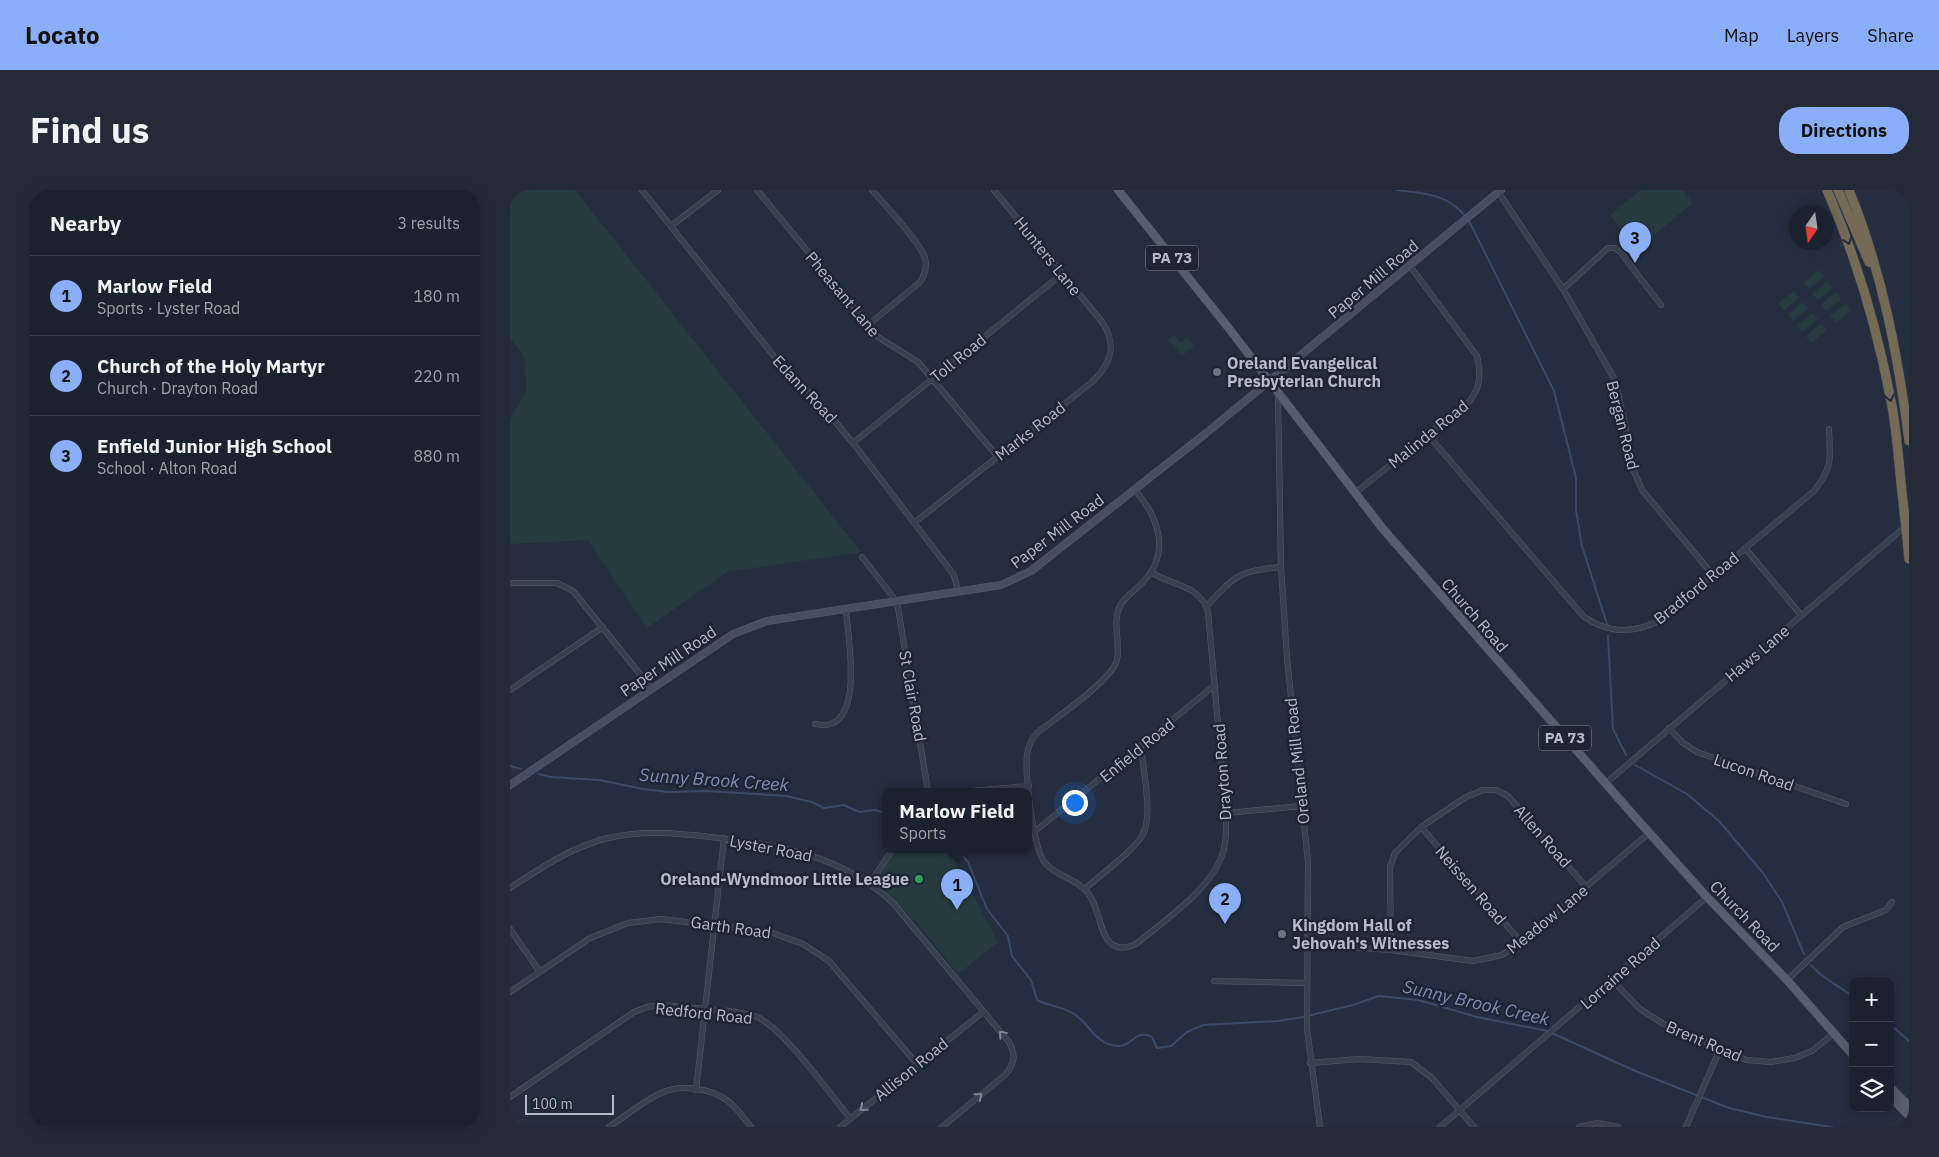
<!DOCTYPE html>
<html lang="en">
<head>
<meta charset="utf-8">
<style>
  body { margin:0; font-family:"IBM Plex Sans",sans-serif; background:#242a37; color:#f1f3f6 }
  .controls { position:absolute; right:15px; bottom:15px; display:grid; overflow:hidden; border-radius:10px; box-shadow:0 2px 12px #0003 }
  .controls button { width:45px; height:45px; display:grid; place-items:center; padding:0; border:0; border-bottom:1px solid #393f4b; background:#1b222f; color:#f1f3f6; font:25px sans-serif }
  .compass { position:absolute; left:1279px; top:15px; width:45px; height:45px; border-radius:50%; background:#1b222f; box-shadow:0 2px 12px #0003; rotate:193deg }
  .scale { position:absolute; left:15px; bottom:12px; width:89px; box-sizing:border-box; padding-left:5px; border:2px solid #b5bbc9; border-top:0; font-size:14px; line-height:18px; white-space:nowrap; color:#b5bbc9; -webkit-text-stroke:4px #1d2534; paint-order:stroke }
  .you { position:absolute; left:564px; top:612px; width:18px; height:18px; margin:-12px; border:4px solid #fff; border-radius:50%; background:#1a73e8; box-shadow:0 0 0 8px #1a73e833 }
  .badge { display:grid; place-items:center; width:32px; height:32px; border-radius:50%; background:#8baef8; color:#111; font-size:16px; font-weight:700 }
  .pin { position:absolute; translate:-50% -41px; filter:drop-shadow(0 1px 2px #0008) }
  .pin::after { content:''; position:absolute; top:26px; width:18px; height:15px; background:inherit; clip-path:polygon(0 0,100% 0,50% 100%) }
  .popup { position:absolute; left:372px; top:598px; width:150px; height:65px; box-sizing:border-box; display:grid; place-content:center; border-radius:10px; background:#1b222f; filter:drop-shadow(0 1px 4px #0005); font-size:16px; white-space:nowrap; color:#a0a4aa }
  .popup b { font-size:19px; color:#f1f3f6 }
  .popup::after { content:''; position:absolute; left:50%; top:100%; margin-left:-10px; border:10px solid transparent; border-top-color:#1b222f }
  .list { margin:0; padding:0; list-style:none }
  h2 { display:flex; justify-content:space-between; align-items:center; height:65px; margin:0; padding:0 20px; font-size:21px }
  h2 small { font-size:16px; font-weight:400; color:#a0a4aa }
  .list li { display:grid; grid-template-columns:32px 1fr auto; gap:15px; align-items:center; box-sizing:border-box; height:80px; padding:0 20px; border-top:1px solid #393f4b }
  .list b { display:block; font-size:19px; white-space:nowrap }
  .list p { margin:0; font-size:16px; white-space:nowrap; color:#a0a4aa }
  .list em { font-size:16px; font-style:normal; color:#a0a4aa }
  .icon { flex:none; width:28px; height:28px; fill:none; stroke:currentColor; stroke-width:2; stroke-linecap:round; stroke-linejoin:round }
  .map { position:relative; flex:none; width:1399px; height:937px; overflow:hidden; border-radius:20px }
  header { display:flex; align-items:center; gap:30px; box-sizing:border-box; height:70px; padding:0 25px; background:#8baef8; color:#111 }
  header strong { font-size:24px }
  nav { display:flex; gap:28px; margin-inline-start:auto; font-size:18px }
  .intro { display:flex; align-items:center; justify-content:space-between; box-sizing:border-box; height:120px; padding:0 30px }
  h1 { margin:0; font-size:35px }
  .button { padding:12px 22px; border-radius:20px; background:#8baef8; color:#111; font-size:18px; font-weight:700 }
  main { display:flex; gap:30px; padding:0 30px }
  aside { flex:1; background:#1b222f; border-radius:20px; box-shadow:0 2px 12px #0003 }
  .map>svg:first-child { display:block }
</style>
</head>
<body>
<header>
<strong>Locato</strong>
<nav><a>Map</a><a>Layers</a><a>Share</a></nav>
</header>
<div class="intro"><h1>Find us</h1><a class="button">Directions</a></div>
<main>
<aside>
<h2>Nearby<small>3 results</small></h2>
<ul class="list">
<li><span class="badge">1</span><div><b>Marlow Field</b><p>Sports · Lyster Road</p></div><em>180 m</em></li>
<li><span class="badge">2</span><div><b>Church of the Holy Martyr</b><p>Church · Drayton Road</p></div><em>220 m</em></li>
<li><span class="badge">3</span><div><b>Enfield Junior High School</b><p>School · Alton Road</p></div><em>880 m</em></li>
</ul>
</aside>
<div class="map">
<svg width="1399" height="937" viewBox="0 0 1399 937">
  <rect width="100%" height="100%" fill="#242e3f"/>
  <path fill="#263b40" d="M0 0H65L351 362 217 382 137 438 78 350 0 354V229L17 201 14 166 0 148Z
    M1131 0H1172L1183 13 1127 59 1100 25Z
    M1309 80 1314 87 1299 99 1293 93Z
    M1317 91 1323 98 1308 110 1302 104Z
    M1284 101 1289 108 1274 120 1268 113Z
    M1326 102 1332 109 1316 121 1311 114Z
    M1293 112 1299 118 1283 131 1278 124Z
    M1336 113 1341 120 1326 133 1320 126Z
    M1302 123 1308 129 1292 142 1287 135Z
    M1311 133 1317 140 1301 153 1296 146Z
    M664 145 670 153 677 147 684 156 672 166 658 150Z
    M388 659H439L488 752 448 784 410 736 364 692Z"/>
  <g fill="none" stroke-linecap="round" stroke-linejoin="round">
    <path stroke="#3a4a68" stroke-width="2" d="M887 0C914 4 937 3 956 27
      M959 31 1044 201 1066 288V320L1072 356 1097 434
      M1098 446 1103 539 1116 565
      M1125 575 1177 604 1209 631 1253 683 1272 712 1294 764
      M0 576 11 579
      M29 584 41 587 89 590 133 599 158 602 197 601 276 606 302 612 314 618 334 615 349 622 365 620 376 623
      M447 659 458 672 477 719 498 746 502 766 521 790 527 810C539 816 554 817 564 824 580 834 585 854 607 856 622 857 626 838 642 847L647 858 661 856 677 842 693 835 768 831 793 827 843 815 869 806 908 810 967 827 1038 841
      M1301 775C1312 789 1329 795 1343 807
      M1380 834 1399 851
      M1042 843 1123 880 1219 918 1257 927 1322 937"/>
    <g stroke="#565e6c" stroke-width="6">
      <path id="street" d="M132 0 267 170 308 211 343 253 444 385 448 402
        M247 0 368 147 408 172 487 266
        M987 0 1053 99 1105 190 1115 234 1121 274 1132 300 1203 385
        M161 36 208 0
        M1053 99 1098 58H1105L1111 63 1151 115
        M358 135 409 93C415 86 417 77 415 68 410 52 374 14 362 0
        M768 205 771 377 777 468 798 672 797 839 810 937
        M918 245 1074 427C1099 443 1120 444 1147 432L1304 301C1324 275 1320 270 1319 239
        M343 253 552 84
        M625 300C649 328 661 362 633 392 626 400 617 405 611 414 601 433 611 451 607 470 602 490 546 528 528 542 522 548 518 556 517 565 515 585 523 658 535 673 547 687 566 688 578 703 594 722 587 771 626 754 654 731 703 698 713 662 717 650 716 636 716 623L698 422C690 394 661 396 641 382
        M845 303 959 212C971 197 971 184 967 166L900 76
        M404 333 582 192C601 174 608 155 592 132L484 0
        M1235 358 1291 425
        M352 367 387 412 418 601
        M0 393H47L63 401 142 499
        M697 416C725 385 729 381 771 377
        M0 500 93 437
        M305 534C357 546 338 447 336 420
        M1159 538 1173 553 1187 562 1336 614
        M1095 594 1397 335
        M461 601 519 596
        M716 623 791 616
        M911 637 1011 752
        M524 642 705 495
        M360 693 383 659
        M0 698C31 678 61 657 98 648 132 640 166 643 200 647 267 654 332 665 383 713L499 852C506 865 505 872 496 884L432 937
        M575 699C589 686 625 660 633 644 643 626 633 578 631 557
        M0 739 30 782
        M797 754 881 760 963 771 992 765 1011 752 1139 643
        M881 760 880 677 885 663 911 637 956 607 973 600H986L998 606 1076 697
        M1102 790 1130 819 1152 833 1236 870 1261 872 1285 868 1302 861 1324 843
        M1277 790 1333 737 1376 720 1382 712
        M704 791 797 793
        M0 802 80 748 118 733 151 729 260 742 293 754 319 771 407 874
        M800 873 849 869 901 872 922 888 964 937
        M186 900 214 648
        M0 907 124 822 137 817 151 815C176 818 226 819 247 827 273 838 320 904 340 928
        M99 937C116 926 133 911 151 903 170 894 201 898 218 911 227 918 234 928 241 937
        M330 937 473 822
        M930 937 1197 707
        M1069 937 1087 933 1108 937
        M1176 937 1210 859"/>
    </g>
    <g stroke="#565e6c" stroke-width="8">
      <path id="secondary" d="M0 595 223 444 257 431 491 395 521 381 695 244 991 0"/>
    </g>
    <g stroke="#424958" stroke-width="9">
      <path id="primary" d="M608 0 717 136 873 339 1125 627 1197 707 1277 790 1343 865
        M1380 897 1399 916
        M1380 906 1399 926"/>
    </g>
    <g stroke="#434b59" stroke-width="10">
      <path id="highway" d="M1317 0C1347 69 1368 141 1382 216 1387 244 1389 274 1392 303
        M1328 0 1359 72
        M1339 0C1372 81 1388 165 1399 251
        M1397 348 1399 369"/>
    </g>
    <use href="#street" stroke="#38404f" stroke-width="5"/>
    <use href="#secondary" stroke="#464f62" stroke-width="7"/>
    <use href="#primary" stroke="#565f6f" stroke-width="8"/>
    <use href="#highway" stroke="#756a55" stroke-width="9"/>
    <g stroke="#434b59" stroke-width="10" stroke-linecap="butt">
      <path id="highway-bridge" d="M1392 303 1397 348"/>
    </g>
    <use href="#highway-bridge" stroke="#756a55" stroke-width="9"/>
  </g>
  <defs><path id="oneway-chevron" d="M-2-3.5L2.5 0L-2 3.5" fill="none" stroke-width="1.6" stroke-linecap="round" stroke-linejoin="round" transform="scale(1.25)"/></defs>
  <g stroke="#262c37">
    <use href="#oneway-chevron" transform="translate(1338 51) rotate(70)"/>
    <use href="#oneway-chevron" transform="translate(1380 208) rotate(78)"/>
  </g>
  <g stroke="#7d8492">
    <use href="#oneway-chevron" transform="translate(492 844) rotate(-131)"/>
    <use href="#oneway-chevron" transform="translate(469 906) rotate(-40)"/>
    <use href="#oneway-chevron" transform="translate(353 918) rotate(141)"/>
  </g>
  <g fill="#6b7280" stroke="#1d2534" stroke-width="2">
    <circle cx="707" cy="182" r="5"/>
    <circle cx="772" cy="744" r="5"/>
  </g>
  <circle fill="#2e9e5b" stroke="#1d2534" stroke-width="2" cx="409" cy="689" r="5"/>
  <g text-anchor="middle" stroke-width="5" stroke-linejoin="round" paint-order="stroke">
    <g fill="#1d2534" stroke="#878e9c" stroke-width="1">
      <rect x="636" y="55.5" width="52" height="25" rx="4"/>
      <rect x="1029" y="535.5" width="52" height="25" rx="4"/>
    </g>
    <g font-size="15" font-weight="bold" fill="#b5bbc9">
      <text x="662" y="73">PA 73</text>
      <text x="1055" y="553">PA 73</text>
    </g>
    <g font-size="16" fill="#b5bbc9" stroke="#1d2534">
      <text transform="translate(538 66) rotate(51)" y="6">Hunters Lane</text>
      <text transform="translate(863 89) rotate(-40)" y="6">Paper Mill Road</text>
      <text transform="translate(333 104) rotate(50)" y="6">Pheasant Lane</text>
      <text transform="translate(448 168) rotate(-39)" y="6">Toll Road</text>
      <text transform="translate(295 199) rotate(47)" y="6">Edann Road</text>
      <text transform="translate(1113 235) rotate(76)" y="6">Bergan Road</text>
      <text transform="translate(520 241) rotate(-38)" y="6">Marks Road</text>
      <text transform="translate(918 244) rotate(-39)" y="6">Malinda Road</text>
      <text transform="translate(547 341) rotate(-37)" y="6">Paper Mill Road</text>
      <text transform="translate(1186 398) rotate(-39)" y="6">Bradford Road</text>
      <text transform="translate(965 425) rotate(49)" y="6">Church Road</text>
      <text transform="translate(1247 463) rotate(-40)" y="6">Haws Lane</text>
      <text transform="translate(158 471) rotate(-34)" y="6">Paper Mill Road</text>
      <text transform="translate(403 506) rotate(80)" y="6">St Clair Road</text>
      <text transform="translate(627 560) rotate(-39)" y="6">Enfield Road</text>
      <text transform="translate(787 571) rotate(-96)" y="6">Oreland Mill Road</text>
      <text transform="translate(712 582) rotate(-94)" y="6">Drayton Road</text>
      <text transform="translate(1244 582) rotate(19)" y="6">Lucon Road</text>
      <text transform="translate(1033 646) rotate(49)" y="6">Allen Road</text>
      <text transform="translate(261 658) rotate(11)" y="6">Lyster Road</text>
      <text transform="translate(961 695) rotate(49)" y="6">Neissen Road</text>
      <text transform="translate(1235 726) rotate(46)" y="6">Church Road</text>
      <text transform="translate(1037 729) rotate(-39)" y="6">Meadow Lane</text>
      <text transform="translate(221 737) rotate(8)" y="6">Garth Road</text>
      <text transform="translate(1110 783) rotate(-41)" y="6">Lorraine Road</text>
      <text transform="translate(194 823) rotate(6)" y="6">Redford Road</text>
      <text transform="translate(1194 851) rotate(23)" y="6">Brent Road</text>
      <text transform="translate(401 879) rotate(-39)" y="6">Allison Road</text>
    </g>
    <g font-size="16" font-weight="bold" fill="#b5bbc9" stroke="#1d2534" text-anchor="start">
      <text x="717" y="179">Oreland Evangelical<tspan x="717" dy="18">Presbyterian Church</tspan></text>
      <text x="399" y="695" text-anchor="end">Oreland-Wyndmoor Little League</text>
      <text x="782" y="741">Kingdom Hall of<tspan x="782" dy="18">Jehovah's Witnesses</tspan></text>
    </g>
    <g font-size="18" font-style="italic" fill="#7c8fb2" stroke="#1d2534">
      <text transform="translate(204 590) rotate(4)" y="6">Sunny Brook Creek</text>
      <text transform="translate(966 813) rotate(13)" y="6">Sunny Brook Creek</text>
    </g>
  </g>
</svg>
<div class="controls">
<button>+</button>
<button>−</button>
<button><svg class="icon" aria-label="layers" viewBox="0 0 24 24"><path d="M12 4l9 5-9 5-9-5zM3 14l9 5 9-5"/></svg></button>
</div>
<svg class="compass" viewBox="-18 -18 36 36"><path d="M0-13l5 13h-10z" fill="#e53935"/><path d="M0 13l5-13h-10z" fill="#a0a4aa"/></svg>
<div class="scale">100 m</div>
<div class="you"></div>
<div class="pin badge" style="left:447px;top:720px">1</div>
<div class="popup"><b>Marlow Field</b>Sports</div>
<div class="pin badge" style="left:715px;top:734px">2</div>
<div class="pin badge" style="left:1125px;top:73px">3</div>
</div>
</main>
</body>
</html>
